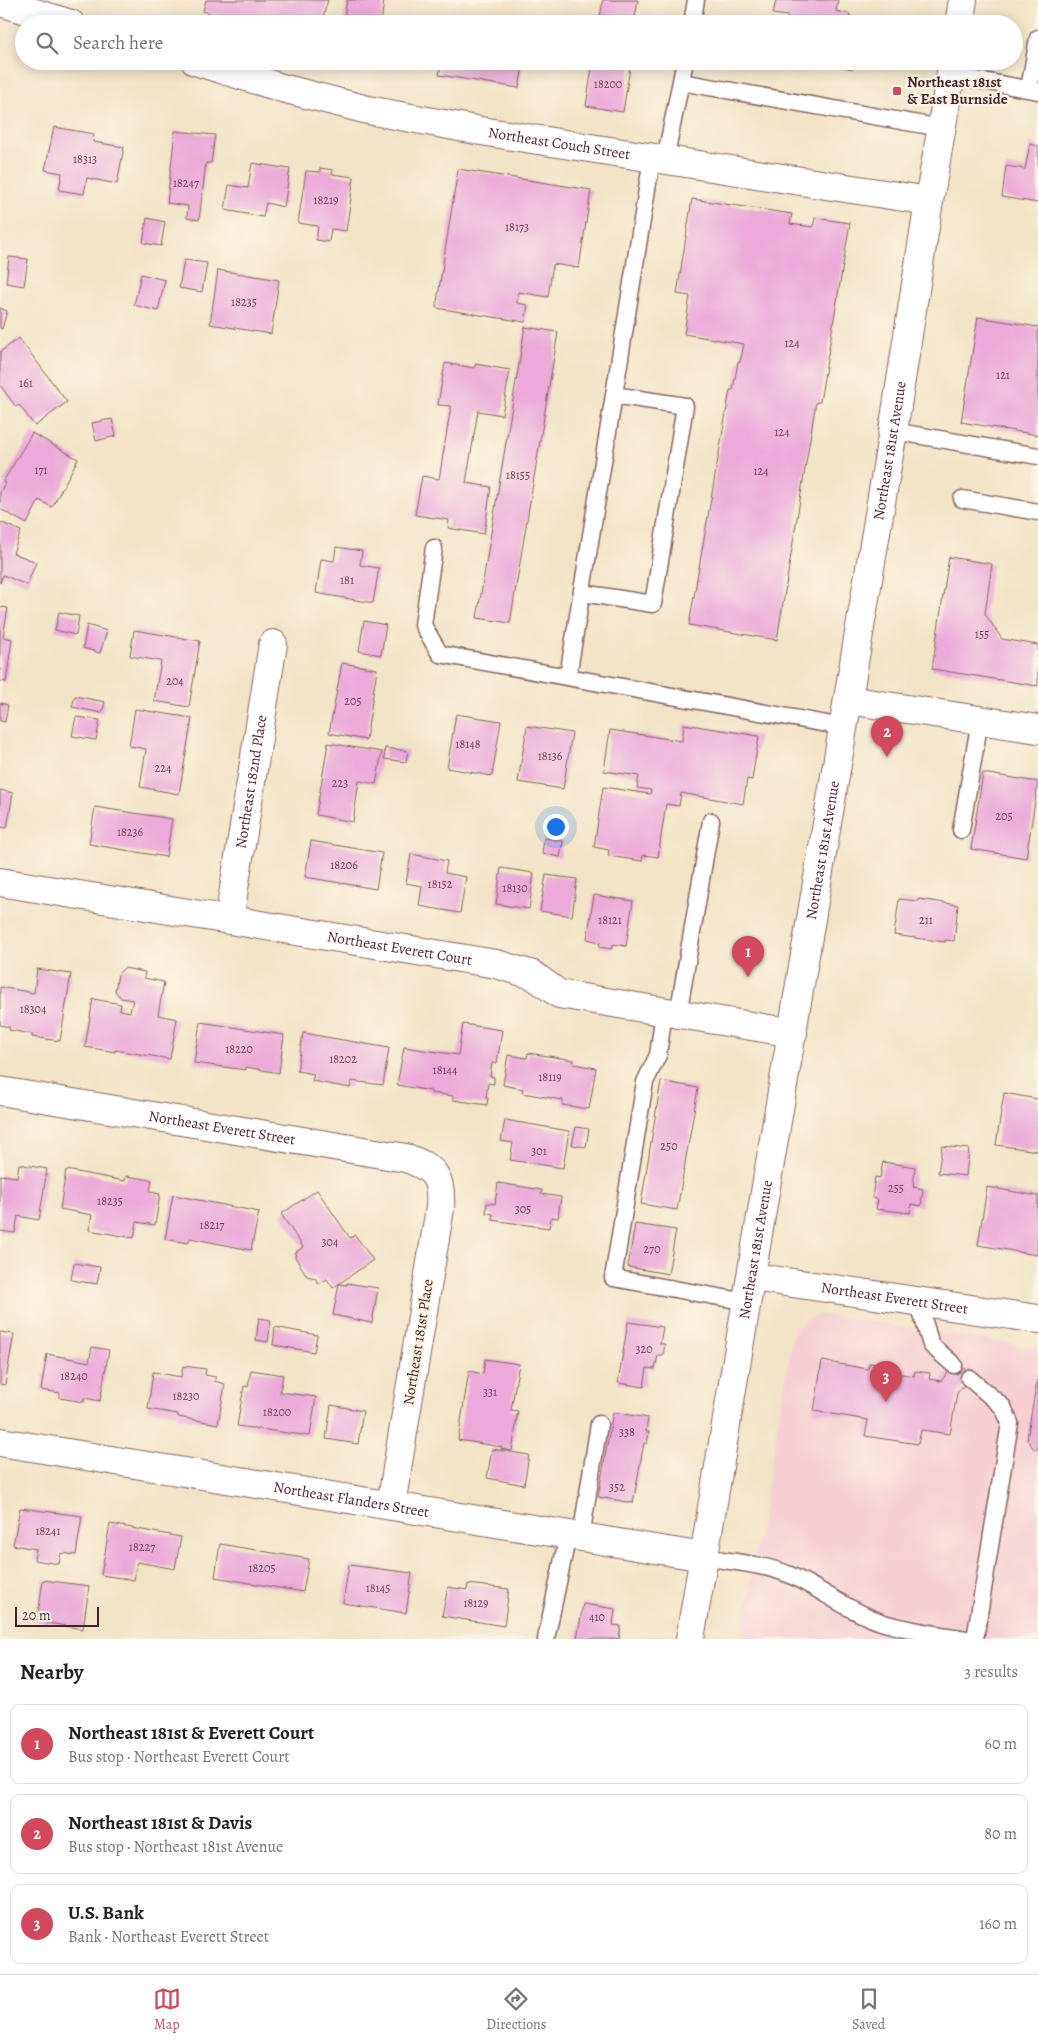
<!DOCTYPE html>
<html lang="en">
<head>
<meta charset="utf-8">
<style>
  body { margin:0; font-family:Alegreya,serif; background:#f2f2f2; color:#202124 }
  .scale { position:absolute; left:15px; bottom:12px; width:84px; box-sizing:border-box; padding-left:5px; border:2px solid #4a1f2b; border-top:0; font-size:14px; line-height:18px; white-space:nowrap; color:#4a1f2b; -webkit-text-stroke:4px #fcf5e5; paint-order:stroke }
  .you { position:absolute; left:555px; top:826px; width:18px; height:18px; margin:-12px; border:4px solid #fff; border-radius:50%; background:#1a73e8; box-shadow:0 0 0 8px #1a73e833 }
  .badge { display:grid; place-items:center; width:32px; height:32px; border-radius:50%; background:#d1495b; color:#fff; font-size:16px; font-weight:700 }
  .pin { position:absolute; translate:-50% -41px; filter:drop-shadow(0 1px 2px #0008) }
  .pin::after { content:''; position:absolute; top:26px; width:18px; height:15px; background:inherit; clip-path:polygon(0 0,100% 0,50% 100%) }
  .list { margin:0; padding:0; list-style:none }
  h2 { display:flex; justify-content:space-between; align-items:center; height:65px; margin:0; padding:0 20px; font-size:21px }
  h2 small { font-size:16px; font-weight:400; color:#757577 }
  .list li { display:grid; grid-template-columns:32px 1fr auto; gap:15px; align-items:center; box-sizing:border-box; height:80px; margin:0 10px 10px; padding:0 10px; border:1px solid #e0e0e0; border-radius:10px }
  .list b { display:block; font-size:19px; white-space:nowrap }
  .list p { margin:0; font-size:16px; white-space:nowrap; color:#757577 }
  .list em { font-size:16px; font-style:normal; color:#757577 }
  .icon { flex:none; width:28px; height:28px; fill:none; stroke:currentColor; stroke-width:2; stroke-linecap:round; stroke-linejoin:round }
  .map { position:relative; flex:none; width:1038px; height:1639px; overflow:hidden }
  .search { position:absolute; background:#fff; box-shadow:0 2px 12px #0003; left:15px; right:15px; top:15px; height:55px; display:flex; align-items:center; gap:12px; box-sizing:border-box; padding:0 18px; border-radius:28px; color:#757577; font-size:19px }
  .sheet { height:335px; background:#fff }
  nav { display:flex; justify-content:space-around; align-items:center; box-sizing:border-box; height:70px; border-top:1px solid #e0e0e0; background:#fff; font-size:14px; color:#757577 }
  nav a { display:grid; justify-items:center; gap:2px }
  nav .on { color:#d1495b }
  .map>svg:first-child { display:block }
</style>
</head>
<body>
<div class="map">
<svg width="1038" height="1639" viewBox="0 0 1038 1639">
  <rect width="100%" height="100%" fill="#fcf5e5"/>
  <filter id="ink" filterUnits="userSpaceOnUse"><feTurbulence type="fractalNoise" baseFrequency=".02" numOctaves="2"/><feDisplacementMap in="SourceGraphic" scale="10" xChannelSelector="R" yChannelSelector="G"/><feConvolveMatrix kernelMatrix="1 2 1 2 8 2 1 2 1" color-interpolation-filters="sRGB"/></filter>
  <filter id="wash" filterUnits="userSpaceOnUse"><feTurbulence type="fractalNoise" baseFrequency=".0096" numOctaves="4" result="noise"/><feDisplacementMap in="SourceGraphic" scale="20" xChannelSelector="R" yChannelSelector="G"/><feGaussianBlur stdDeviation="1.12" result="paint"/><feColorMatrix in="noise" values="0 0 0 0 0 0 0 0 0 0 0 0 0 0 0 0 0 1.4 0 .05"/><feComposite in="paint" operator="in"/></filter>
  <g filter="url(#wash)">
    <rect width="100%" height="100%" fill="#f2e4c6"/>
    <path fill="#f7cfd4" d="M820 1314 1038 1348V1639H741L793 1336 798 1327 807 1319Z"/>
    <g id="blocks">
      <path fill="#ebaad9" d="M206 0H328L321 24H246L203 11Z
        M347 0H384L381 24H343Z
        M603 0H638L634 24H599Z
        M776 0H838L836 11 850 14 848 24H787L788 16 773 14Z
        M442 61H524L519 88 439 75Z
        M593 61H631L623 112 586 106Z
        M815 61H854L853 69Z
        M54 127 94 134 93 142 124 147 117 184 87 178 84 194 59 190 62 173 45 170Z
        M175 131 215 135 211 163H206L199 220 187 218 188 206 167 203Z
        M1030 144 1038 146V203L1002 197 1006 166 1025 169Z
        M252 163 290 169 284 207 266 203 263 217 225 210 229 185 248 188Z
        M320 168 333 170 332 174 354 177 346 231 331 229 329 242 316 240 318 226 298 223 306 171 320 172Z
        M458 169 591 190 579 268 553 264 548 297 518 292 517 303 528 305 525 322 436 308Z
        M692 199 792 214 790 224 813 227 815 218 850 223 820 402H816L777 640 689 625 730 390H733L738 362H740L744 344 684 334 690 296 677 294Z
        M147 218 165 222 161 246 143 243Z
        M9 257 28 259 24 286 6 283Z
        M184 260 207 263 202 292 179 288Z
        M218 270 279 280 271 334 210 324Z
        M141 274 165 280 158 311 134 305Z
        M0 308 7 311 2 329 0 328Z
        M978 317 1038 327V435L961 422Z
        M525 327 558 332 510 623 477 618Z
        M19 338 67 402 35 426 19 405 16 407 0 385V352Z
        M445 363 475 368V364L510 370 502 415 478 411 466 483 491 487 484 534 448 528 449 520 415 515 422 476 439 479 451 406 438 405Z
        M112 419 116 436 96 441 92 423Z
        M32 433 78 459 52 507 39 500 27 524 0 509V492L5 483 3 482Z
        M0 522 21 531 13 553 36 562 27 585 3 575 0 583Z
        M336 547 362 551 360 565 379 568 373 603 316 593 321 559 334 561Z
        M949 557 992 564 985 614 1002 639 1038 645V686L932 669Z
        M0 607 8 608 3 637 12 639 6 682 0 681Z
        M59 612 79 616 76 635 55 630Z
        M364 621 386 625 381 655 359 651Z
        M87 625 107 631 100 653 83 648Z
        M134 630 200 641 189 707 154 701 161 661 130 656Z
        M342 663 377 669 366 740 329 733Z
        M75 696 105 702 102 713 72 707Z
        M0 703 8 705 5 722 0 721Z
        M135 709 192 718 179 794 140 787 146 749 129 746Z
        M456 714 501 721 492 776 447 768Z
        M76 717 100 720 96 740 72 736Z
        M684 724 759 736 752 780 747 779 743 804 681 793 679 806 666 804 658 857 643 855 642 861 608 856 609 850 594 847 603 787 650 794 651 790 637 788 639 776 604 771 610 730 682 741Z
        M527 726 572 733 563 789 518 782Z
        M328 743 382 752 376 784 359 781 353 822 316 815Z
        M385 748 408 751 406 762 384 759Z
        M983 773 1038 782 1026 858 971 849Z
        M0 790 13 793 7 828 0 827Z
        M95 807 172 819 166 857 89 844Z
        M544 838 563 841 560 857 542 854Z
        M311 841 382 853 376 889 305 877Z
        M411 854 447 861 445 873 466 877 460 913 419 906 422 886 406 883Z
        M501 868 534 873 529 909 496 904Z
        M546 875 577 879 572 916 540 911Z
        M594 895 633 901 626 946 613 944 612 949 599 947 600 942 587 939Z
        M899 899 918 901 919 899 958 905 954 941 945 940V942L894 935Z
        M124 968 145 972 144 978 164 982 158 1015 177 1019 170 1059 115 1050V1052L85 1047 93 999 121 1004 120 1010 130 1012 133 1000 121 998 115 991 118 974Z
        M37 969 71 974 60 1041 32 1037V1034L9 1030 10 1027 0 1025V987L34 993Z
        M200 1022 284 1035 279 1073 246 1067V1070L194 1063Z
        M463 1024 502 1030 497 1063H492L490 1076 494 1077V1084L488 1083 486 1098H488L487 1105 453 1100V1096L431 1093V1091L397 1085 404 1047 458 1055Z
        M303 1033 389 1048 383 1085 352 1081 350 1088 312 1081 314 1074 297 1071Z
        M528 1053 574 1060 573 1064 596 1068 589 1109 562 1105 563 1100 522 1093 523 1089 503 1085 508 1055 527 1058Z
        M661 1081 698 1088 677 1210 641 1204Z
        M1004 1093 1038 1099V1151L996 1145Z
        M505 1120 569 1131 563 1168 510 1160 513 1143 501 1141Z
        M576 1127 589 1129 586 1147 572 1145Z
        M942 1146 969 1149 966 1176 938 1173Z
        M883 1162 915 1167 913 1187 923 1189 921 1206 911 1204 910 1213 876 1209 878 1199 872 1198 875 1177 880 1178Z
        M19 1164 47 1169 39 1220 18 1216 15 1233 0 1231V1175L17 1177Z
        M66 1170 125 1181 126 1176 152 1180 150 1192 160 1194 155 1225 137 1222 134 1238 89 1230 92 1215 60 1209Z
        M498 1183 542 1190 541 1194 561 1197 558 1218 551 1217 549 1228 492 1220 493 1214 486 1213 487 1203 495 1204Z
        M987 1187 1038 1196 1037 1255 978 1245Z
        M317 1190 350 1238 355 1235 373 1260 333 1288 327 1279 319 1284 315 1278 307 1276 295 1257 296 1252 303 1247 281 1214Z
        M173 1195 259 1212 251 1250 190 1238 188 1243 165 1239Z
        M635 1224 676 1230 668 1274 628 1267Z
        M74 1263 100 1267 97 1284 71 1280Z
        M347 1283 378 1288 372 1323 333 1315 339 1284 347 1285Z
        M259 1318 271 1320 268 1342 256 1340Z
        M628 1322 663 1327 660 1344H665L663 1355H658L655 1369 647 1368 644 1387 618 1383Z
        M275 1327 317 1335 314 1352 273 1345Z
        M0 1332 14 1334 5 1385 0 1384Z
        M92 1347 109 1350 100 1401 84 1398V1402L60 1398V1393L41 1390 47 1354 89 1362Z
        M485 1359 519 1364 511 1410 518 1411 512 1451 501 1449 502 1447 458 1440 469 1371 483 1374Z
        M822 1361 868 1369 869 1363 884 1365V1371L914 1376 915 1371 930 1373 929 1379 941 1381 956 1362 972 1375 957 1393 950 1434 921 1430 918 1444 865 1436 868 1420 814 1411Z
        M183 1366 206 1369 205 1375 216 1377 214 1381 225 1384 218 1424 178 1417V1414L148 1409 153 1372 181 1377Z
        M251 1370 283 1375 280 1392 316 1397 310 1436 237 1426 244 1386 248 1387Z
        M1037 1380H1038V1449H1034L1027 1439Z
        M331 1405 363 1411 358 1444 326 1439Z
        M613 1412 648 1418 646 1432H649L647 1444 644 1443 633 1503 598 1497Z
        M492 1449 529 1455 524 1485 487 1478Z
        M20 1508 82 1516 76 1555 61 1553 59 1564 34 1560 36 1549 13 1545Z
        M110 1524 181 1537 175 1569 137 1562 134 1580 101 1575Z
        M220 1544 309 1559 303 1592 215 1577Z
        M349 1565 412 1573 406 1613 343 1603Z
        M43 1580 89 1586 83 1629 37 1621Z
        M468 1584 509 1589 504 1626 442 1616 448 1587 467 1590Z
        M583 1604 615 1609 613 1625 621 1626 619 1639H577Z"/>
    </g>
  </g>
  <g filter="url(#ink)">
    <use href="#blocks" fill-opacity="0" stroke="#856461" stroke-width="1"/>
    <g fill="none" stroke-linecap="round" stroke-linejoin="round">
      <g stroke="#856461" stroke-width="19">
        <path id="lane" d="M692 24 696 0
          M950 75 1038 91
          M681 82 941 128
          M1029 89 1038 38
          M665 160 685 61
          M614 395 652 158
          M893 431 1038 456
          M962 499 1038 512
          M434 548 423 625 440 654 843 727
          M568 676 614 395 685 406 653 604 582 593
          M961 830 980 720
          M664 1012 658 1055 645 1082 613 1278 747 1302
          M678 1015 711 821
          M918 1301 931 1345 954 1365
          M969 1378 1003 1407 1010 1423 975 1639
          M581 1537 599 1424
          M704 1557C732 1562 764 1564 790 1575 821 1589 848 1611 881 1622 909 1631 938 1634 967 1639
          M546 1639 568 1535"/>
      </g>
      <g stroke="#856461" stroke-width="30">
        <g id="street">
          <path d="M0 2 71 24"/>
          <path id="s1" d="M195 61 282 88 368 110 481 131 929 201"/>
          <path d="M848 700 1038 729"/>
          <path id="s2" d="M0 882 496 964 533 975 559 994 793 1033"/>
          <path id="s3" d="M229 920 273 644"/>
          <path id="s4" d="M0 1091 406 1158C435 1168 442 1177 440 1208L391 1505"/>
          <path id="s5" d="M752 1277 1038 1319"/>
          <path id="s6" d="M0 1442 704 1557"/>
        </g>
      </g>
      <g stroke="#856461" stroke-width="30">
        <g id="primary">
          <path d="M959 24 963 0"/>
          <path id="s7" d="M690 1639 893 431 929 201 953 61"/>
        </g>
      </g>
      <use href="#lane" stroke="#fff" stroke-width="16"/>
      <use href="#street" stroke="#fff" stroke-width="28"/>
      <use href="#primary" stroke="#fff" stroke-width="28"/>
    </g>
  </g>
  <rect fill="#d1495b" stroke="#fcf5e5" stroke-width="2" x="892" y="86" width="10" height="10" rx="2.5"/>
  <g text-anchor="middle" stroke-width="4.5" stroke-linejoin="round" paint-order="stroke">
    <g font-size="12" fill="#724256">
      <text x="608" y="88">18200</text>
      <text x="85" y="163">18313</text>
      <text x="186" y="187">18247</text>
      <text x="326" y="204">18219</text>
      <text x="517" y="231">18173</text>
      <text x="244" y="306">18235</text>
      <text x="792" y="347">124</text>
      <text x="1003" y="379">121</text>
      <text x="26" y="387">161</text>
      <text x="782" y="436">124</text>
      <text x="41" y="474">171</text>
      <text x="761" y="475">124</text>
      <text x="518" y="479">18155</text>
      <text x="347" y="584">181</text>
      <text x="982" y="638">155</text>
      <text x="175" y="685">204</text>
      <text x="353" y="705">205</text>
      <text x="468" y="748">18148</text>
      <text x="550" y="760">18136</text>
      <text x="163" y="772">224</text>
      <text x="340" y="787">223</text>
      <text x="1004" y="820">205</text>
      <text x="130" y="836">18236</text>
      <text x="344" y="869">18206</text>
      <text x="440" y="888">18152</text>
      <text x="515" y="892">18130</text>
      <text x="610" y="924">18121</text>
      <text x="926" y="924">211</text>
      <text x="33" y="1013">18304</text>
      <text x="239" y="1053">18220</text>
      <text x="343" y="1063">18202</text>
      <text x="445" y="1074">18144</text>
      <text x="550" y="1081">18119</text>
      <text x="669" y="1150">250</text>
      <text x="539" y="1155">301</text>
      <text x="896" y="1192">255</text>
      <text x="110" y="1205">18235</text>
      <text x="523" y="1213">305</text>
      <text x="212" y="1229">18217</text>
      <text x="330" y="1246">304</text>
      <text x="652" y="1253">270</text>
      <text x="644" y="1353">320</text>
      <text x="74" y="1380">18240</text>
      <text x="490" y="1396">331</text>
      <text x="186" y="1400">18230</text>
      <text x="277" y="1416">18200</text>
      <text x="627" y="1436">338</text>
      <text x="617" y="1491">352</text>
      <text x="48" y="1535">18241</text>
      <text x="142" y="1551">18227</text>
      <text x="262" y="1572">18205</text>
      <text x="378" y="1592">18145</text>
      <text x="476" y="1607">18129</text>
      <text x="597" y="1621">410</text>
    </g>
    <g font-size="15" font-weight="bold" fill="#4a1f2b" stroke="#fcf5e5" text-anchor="start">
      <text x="907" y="87">Northeast 181st<tspan x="907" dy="17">&amp; East Burnside</tspan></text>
    </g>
    <g font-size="15" fill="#4a1f2b" stroke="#fcf5e5">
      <text dy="5" stroke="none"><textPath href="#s1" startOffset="374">Northeast Couch Street</textPath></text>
      <text dy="5" stroke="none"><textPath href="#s7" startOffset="1205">Northeast 181st Avenue</textPath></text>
      <text dy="5" stroke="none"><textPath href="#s3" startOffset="140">Northeast 182nd Place</textPath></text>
      <text dy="5" stroke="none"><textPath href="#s7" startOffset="800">Northeast 181st Avenue</textPath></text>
      <text dy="5" stroke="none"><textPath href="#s2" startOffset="405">Northeast Everett Court</textPath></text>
      <text dy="5" stroke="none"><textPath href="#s4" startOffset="225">Northeast Everett Street</textPath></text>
      <text dy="5" stroke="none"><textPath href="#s7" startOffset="395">Northeast 181st Avenue</textPath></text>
      <text dy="5" stroke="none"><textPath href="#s5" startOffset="144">Northeast Everett Street</textPath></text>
      <text transform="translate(418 1342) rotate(-81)" y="5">Northeast 181st Place</text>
      <text dy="5" stroke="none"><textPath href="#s6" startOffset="356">Northeast Flanders Street</textPath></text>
    </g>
  </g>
</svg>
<div class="scale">20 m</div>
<div class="you"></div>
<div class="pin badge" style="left:748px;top:977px">1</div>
<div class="pin badge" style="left:887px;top:757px">2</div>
<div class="pin badge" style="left:886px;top:1402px">3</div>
<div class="search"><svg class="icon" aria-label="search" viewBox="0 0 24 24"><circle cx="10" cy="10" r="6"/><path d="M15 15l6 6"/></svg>Search here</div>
</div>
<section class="sheet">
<h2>Nearby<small>3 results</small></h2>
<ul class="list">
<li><span class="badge">1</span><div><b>Northeast 181st &amp; Everett Court</b><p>Bus stop · Northeast Everett Court</p></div><em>60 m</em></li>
<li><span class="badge">2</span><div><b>Northeast 181st &amp; Davis</b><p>Bus stop · Northeast 181st Avenue</p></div><em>80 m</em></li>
<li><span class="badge">3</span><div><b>U.S. Bank</b><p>Bank · Northeast Everett Street</p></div><em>160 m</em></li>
</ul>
</section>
<nav>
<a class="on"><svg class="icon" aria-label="map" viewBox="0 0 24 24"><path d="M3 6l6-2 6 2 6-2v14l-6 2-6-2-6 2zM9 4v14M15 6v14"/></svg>Map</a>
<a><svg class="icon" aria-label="directions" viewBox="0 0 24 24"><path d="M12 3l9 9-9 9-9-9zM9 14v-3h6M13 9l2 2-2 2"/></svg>Directions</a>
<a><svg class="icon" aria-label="saved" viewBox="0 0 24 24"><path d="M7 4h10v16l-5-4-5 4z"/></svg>Saved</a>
</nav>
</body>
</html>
